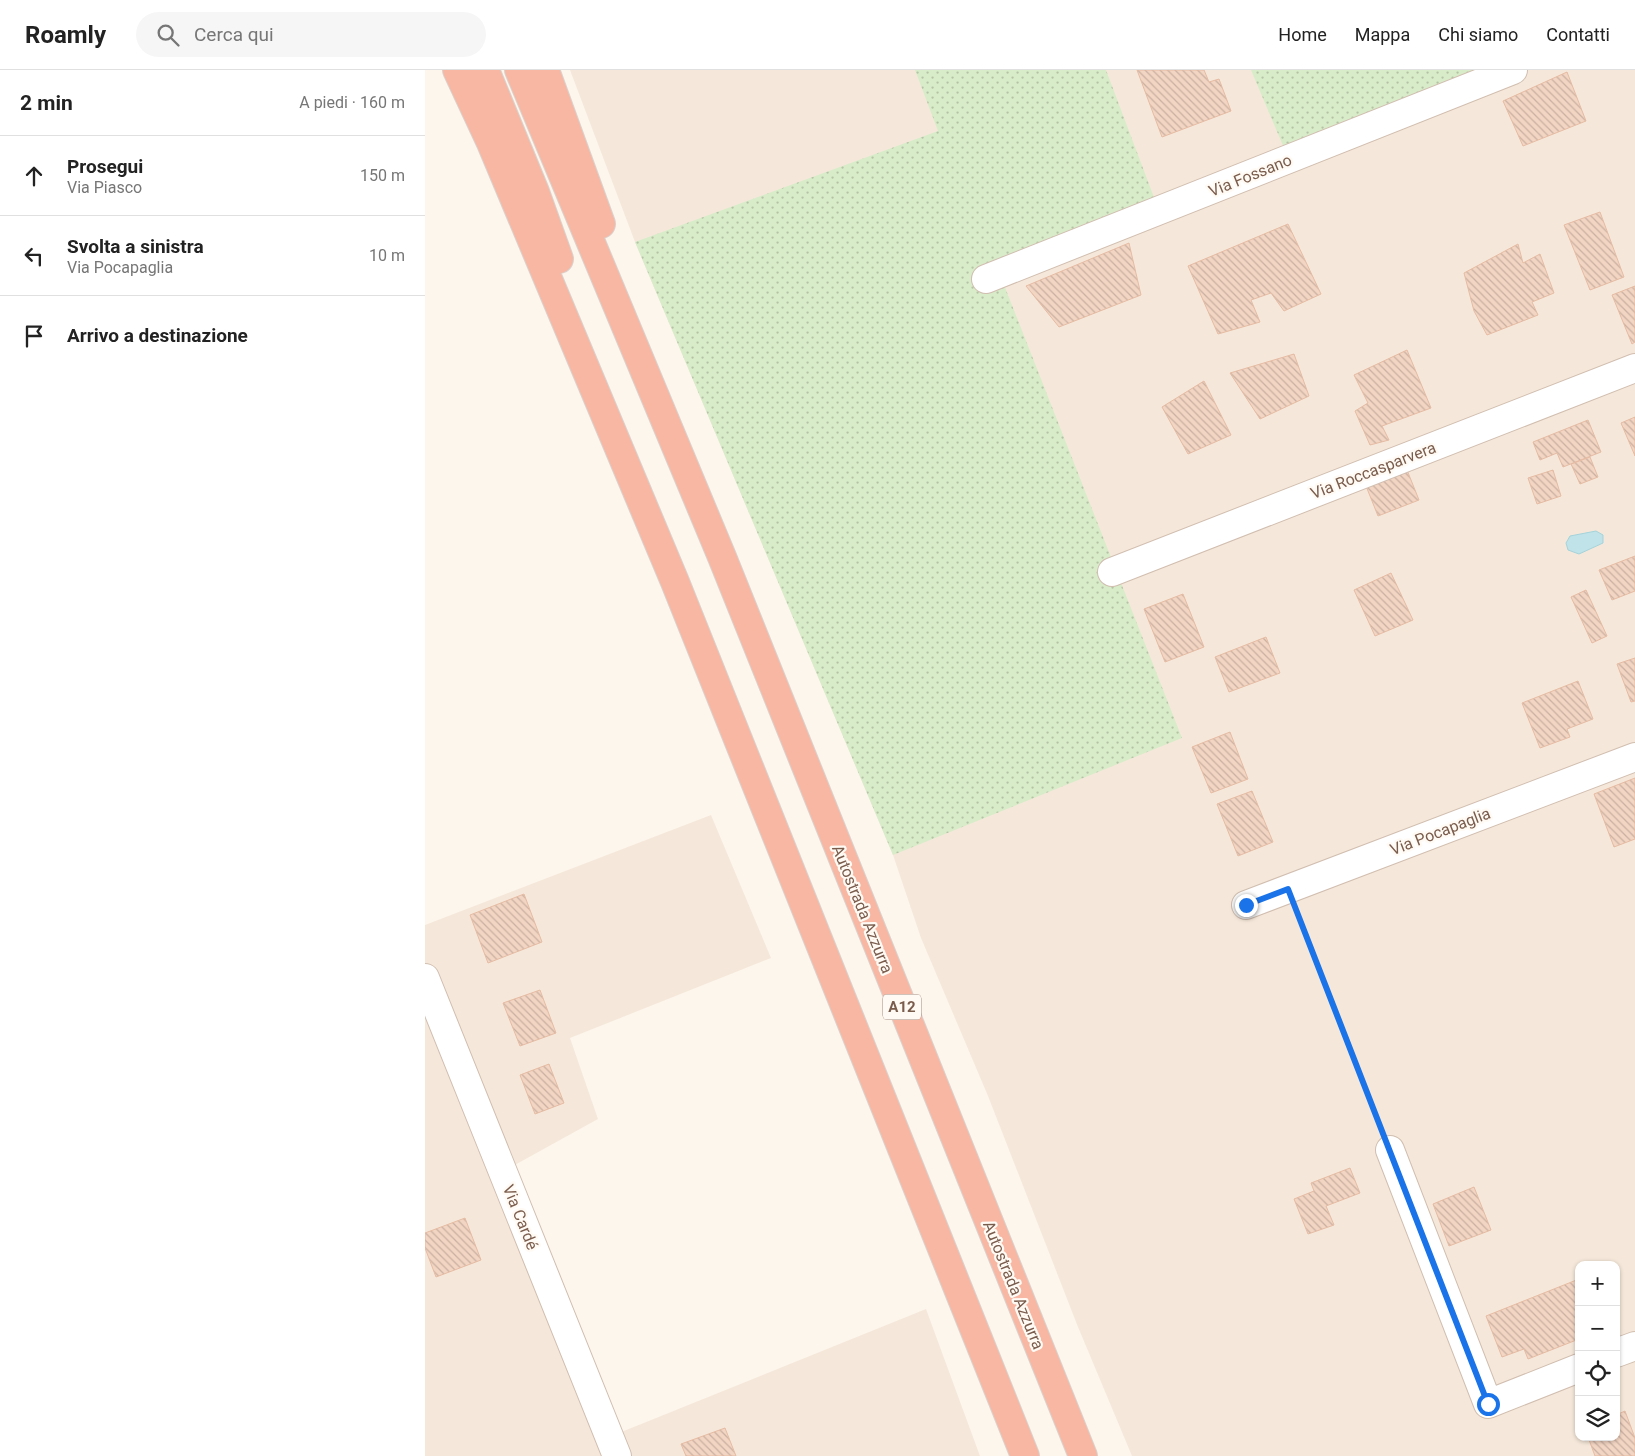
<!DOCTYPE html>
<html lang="it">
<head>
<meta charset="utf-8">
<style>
  body { margin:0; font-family:Roboto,sans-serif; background:#f6f6f6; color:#222 }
  .controls { position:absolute; right:15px; bottom:15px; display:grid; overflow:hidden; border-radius:10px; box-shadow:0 1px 4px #0004 }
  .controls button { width:45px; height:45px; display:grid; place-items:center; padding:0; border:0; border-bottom:1px solid #e0e0e0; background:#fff; color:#222; font:25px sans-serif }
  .stop { position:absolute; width:15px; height:15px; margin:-11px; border:4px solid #1a73e8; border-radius:50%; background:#fff }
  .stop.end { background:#1a73e8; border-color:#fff; box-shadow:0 1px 5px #0008 }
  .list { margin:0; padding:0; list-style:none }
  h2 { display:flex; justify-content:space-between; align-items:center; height:65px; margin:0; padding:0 20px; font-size:21px }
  h2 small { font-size:16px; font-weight:400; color:#767676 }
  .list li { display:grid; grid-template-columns:32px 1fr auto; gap:15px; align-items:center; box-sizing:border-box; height:80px; padding:0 20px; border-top:1px solid #e0e0e0 }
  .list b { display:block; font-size:19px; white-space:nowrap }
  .list p { margin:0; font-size:16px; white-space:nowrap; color:#767676 }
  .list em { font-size:16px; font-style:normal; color:#767676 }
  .icon { flex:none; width:28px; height:28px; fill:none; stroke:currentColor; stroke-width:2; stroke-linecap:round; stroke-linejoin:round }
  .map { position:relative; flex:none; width:1210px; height:1386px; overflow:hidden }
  header { display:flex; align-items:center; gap:30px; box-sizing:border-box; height:70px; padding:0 25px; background:#fff; border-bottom:1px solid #e0e0e0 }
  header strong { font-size:24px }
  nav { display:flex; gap:28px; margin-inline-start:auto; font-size:18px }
  .search { width:350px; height:45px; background:#f6f6f6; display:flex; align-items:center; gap:12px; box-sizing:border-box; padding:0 18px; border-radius:28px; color:#767676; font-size:19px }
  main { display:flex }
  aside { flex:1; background:#fff }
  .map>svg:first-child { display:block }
</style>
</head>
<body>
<header>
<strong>Roamly</strong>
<div class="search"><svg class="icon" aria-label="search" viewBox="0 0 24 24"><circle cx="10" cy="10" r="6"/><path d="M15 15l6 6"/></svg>Cerca qui</div>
<nav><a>Home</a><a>Mappa</a><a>Chi siamo</a><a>Contatti</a></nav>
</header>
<main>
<aside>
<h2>2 min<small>A piedi · 160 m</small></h2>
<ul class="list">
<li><svg class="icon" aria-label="ahead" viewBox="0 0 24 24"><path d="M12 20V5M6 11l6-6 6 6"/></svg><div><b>Prosegui</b><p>Via Piasco</p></div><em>150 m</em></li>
<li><svg class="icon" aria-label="left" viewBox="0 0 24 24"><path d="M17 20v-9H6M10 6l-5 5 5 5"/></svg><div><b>Svolta a sinistra</b><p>Via Pocapaglia</p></div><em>10 m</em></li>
<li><svg class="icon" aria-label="arrive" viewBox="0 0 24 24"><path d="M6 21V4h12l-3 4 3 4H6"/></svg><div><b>Arrivo a destinazione</b></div></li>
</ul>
</aside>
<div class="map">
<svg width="1210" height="1386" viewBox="0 0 1210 1386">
  <defs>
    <pattern id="grass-dots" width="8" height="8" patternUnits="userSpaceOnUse" patternTransform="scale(1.25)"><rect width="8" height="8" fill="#d8ecc9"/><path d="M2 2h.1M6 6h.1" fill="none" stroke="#b4c2a5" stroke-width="1.8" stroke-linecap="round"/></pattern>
    <pattern id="building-back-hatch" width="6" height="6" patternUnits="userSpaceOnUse" patternTransform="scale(1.25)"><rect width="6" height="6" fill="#f3d5c3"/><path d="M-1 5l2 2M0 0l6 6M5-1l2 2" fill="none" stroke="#cab0a1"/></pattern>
  </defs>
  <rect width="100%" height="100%" fill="#fdf6ec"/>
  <path fill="#f5e8da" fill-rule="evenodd" d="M145 0H1210V1386H707L653 1257 563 1026 496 868 468 785 210 172ZM1154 1195H1191V1367H1154Z
    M286 745 346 888 145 968 173 1049 66 1108 174 1371 501 1239 555 1386H0V855Z"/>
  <path fill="url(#grass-dots)" d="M490 0H681L730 130 572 197 757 668 468 785 210 172 513 61Z
    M826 0H1057L859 78Z"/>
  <path fill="#bfe3e8" stroke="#a5d3da" d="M1171 461 1178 465V473L1154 484 1143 480 1141 473 1145 466Z"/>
  <path fill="url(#building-back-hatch)" stroke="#e6bba3" d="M712 0H779L784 12 794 9 806 41 737 67Z
    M1142 2 1161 51 1098 76 1078 31Z
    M1175 142 1199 207 1165 220 1139 155Z
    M863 154 896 224 859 241 846 223 826 230 835 252 793 264 763 196Z
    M704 173 716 225 634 257 601 216Z
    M1093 174 1098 193 1115 184 1129 223 1107 232 1113 245 1062 265 1049 241 1039 203Z
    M1210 216V272L1207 274 1187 225Z
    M982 280 1006 338 957 356 964 370 945 375 930 341 943 333 929 305Z
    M869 284 884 326 835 349 805 303Z
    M779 311 806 365 763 384 737 337Z
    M1210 347V386L1196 353Z
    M1163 350 1176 382 1138 397 1132 383 1115 390 1108 372Z
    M1165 387 1173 407 1155 414 1146 394Z
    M982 400 994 430 953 446 941 416Z
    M1128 400 1136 426 1112 434 1103 408Z
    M1210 486V521L1187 530 1174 500Z
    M966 503 988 550 950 566 929 520Z
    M1161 520 1182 566 1167 573 1146 527Z
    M758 524 779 577 740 592 719 539Z
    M841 567 855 603 804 622 790 587Z
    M1210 588V631L1206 632 1192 594Z
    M1153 611 1168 649 1142 659 1145 667 1115 678 1097 633Z
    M805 662 823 709 786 723 767 677Z
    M1210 708V769L1189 777 1169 724Z
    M827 721 848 772 813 786 792 734Z
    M99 824 117 872 63 893 45 845Z
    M115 920 131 963 95 976 78 933Z
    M124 994 139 1033 110 1044 95 1005Z
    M925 1098 935 1123 901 1136 909 1155 883 1164 869 1129 889 1121 886 1113Z
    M1049 1117 1066 1160 1024 1176 1008 1134Z
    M40 1148 56 1190 11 1207 0 1178V1163Z
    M1154 1209V1269L1103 1289 1099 1279 1077 1287 1061 1246Z
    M1200 1341 1210 1368V1386H1170L1163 1367H1191V1345Z
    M300 1358 311 1386H261L256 1374Z"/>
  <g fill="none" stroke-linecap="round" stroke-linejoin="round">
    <g stroke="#d1beb0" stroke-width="30">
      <path id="minor" d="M561 209 1088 0
        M687 502 1210 298
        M821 835 1210 687
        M0 908 192 1386
        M965 1080 1063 1334 1154 1298
        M1191 1283 1210 1276"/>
    </g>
    <g stroke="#dad1cd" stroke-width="30">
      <path id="highway" d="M32 0 66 73 250 512 600 1386
        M60 0 110 122 134 189
        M94 0 297 487 658 1386
        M120 0 176 154"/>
    </g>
    <path stroke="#d9b8a5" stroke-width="3" stroke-dasharray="1 4" stroke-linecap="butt" d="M872 843 956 1056"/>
    <use href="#minor" stroke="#fff" stroke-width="28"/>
    <use href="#highway" stroke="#f7b7a3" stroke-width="28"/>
  </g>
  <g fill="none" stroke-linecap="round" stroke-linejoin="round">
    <path stroke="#1a73e8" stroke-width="6" d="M821 835 863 819 1063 1334"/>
  </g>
  <g text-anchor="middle" stroke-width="4.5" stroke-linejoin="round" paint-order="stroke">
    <rect fill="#fffaf3" stroke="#a28b7f" stroke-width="1" x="458" y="924.5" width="38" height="25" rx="4"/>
    <g font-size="15" font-weight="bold" fill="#7a5c4d">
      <text x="477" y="942">A12</text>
    </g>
    <g font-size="16" fill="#7a5c4d" stroke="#fffaf3">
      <text transform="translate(825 105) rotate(-22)" y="6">Via Fossano</text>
      <text transform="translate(948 400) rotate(-21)" y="6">Via Roccasparvera</text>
      <text transform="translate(1015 761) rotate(-21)" y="6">Via Pocapaglia</text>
      <text transform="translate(438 839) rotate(68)" y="6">Autostrada Azzurra</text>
      <text transform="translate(96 1147) rotate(68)" y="6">Via Cardé</text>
      <text transform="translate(589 1215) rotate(68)" y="6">Autostrada Azzurra</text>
    </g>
  </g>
</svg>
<div class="controls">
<button>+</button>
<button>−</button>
<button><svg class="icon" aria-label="locate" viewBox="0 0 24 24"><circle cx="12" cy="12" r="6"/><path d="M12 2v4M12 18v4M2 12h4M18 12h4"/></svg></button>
<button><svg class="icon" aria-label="layers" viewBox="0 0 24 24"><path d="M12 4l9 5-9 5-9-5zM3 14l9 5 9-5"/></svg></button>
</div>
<div class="stop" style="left:1063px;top:1334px"></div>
<div class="stop end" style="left:821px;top:835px"></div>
</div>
</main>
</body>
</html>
